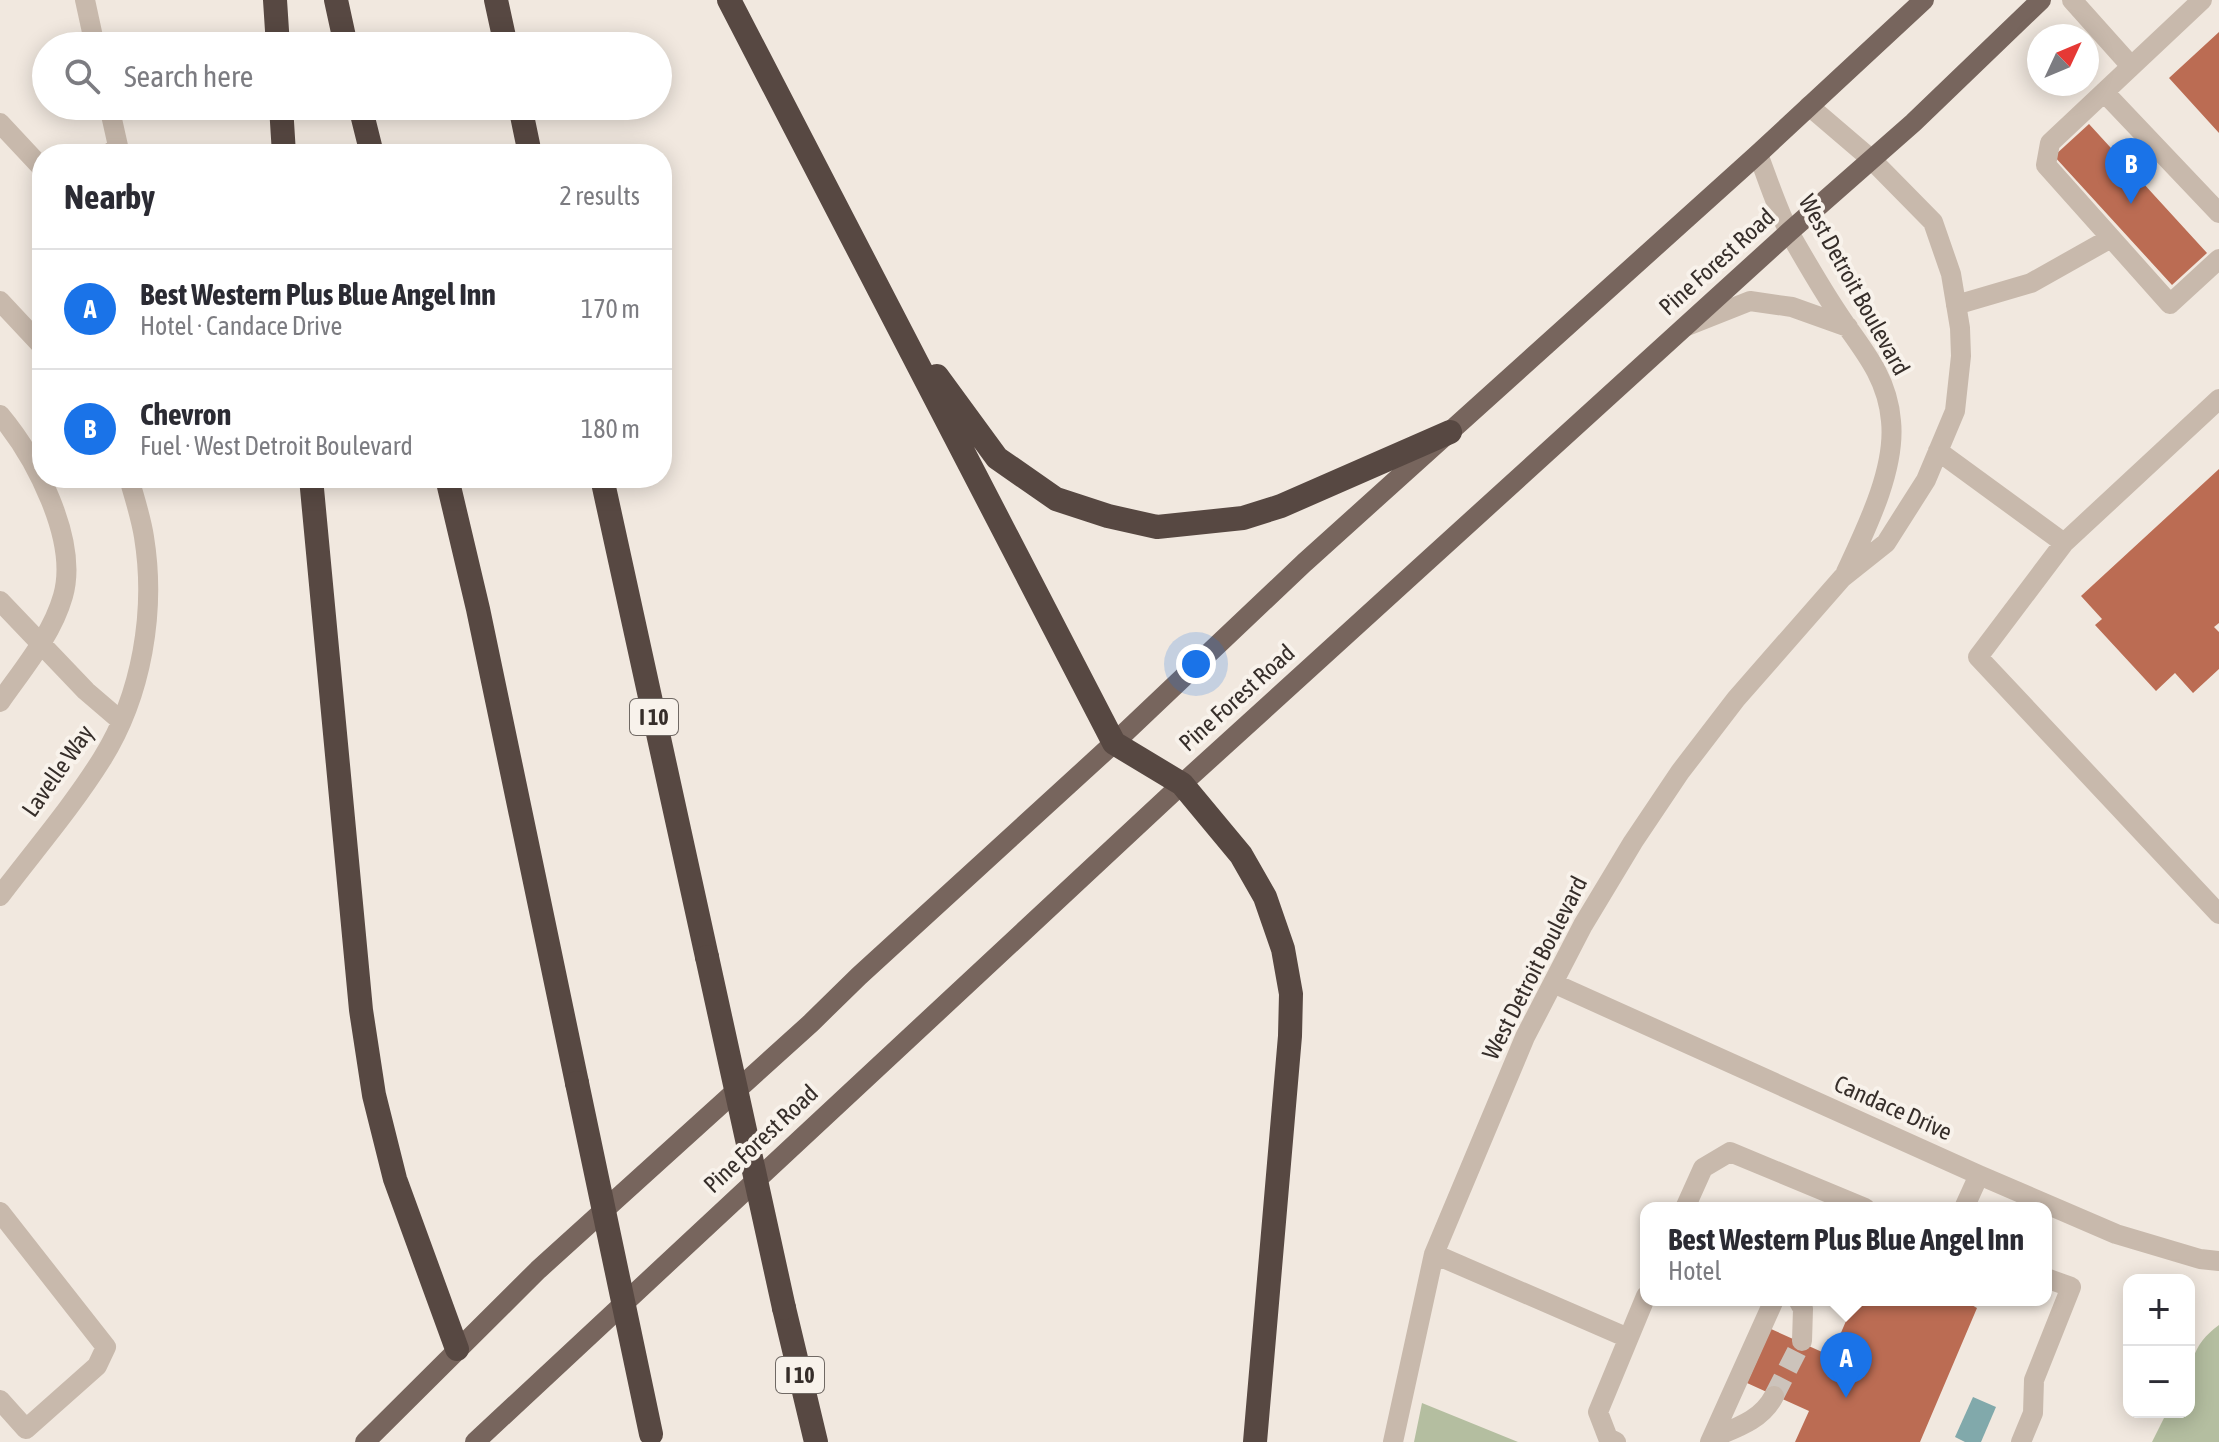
<!DOCTYPE html>
<html lang="en">
<head>
<meta charset="utf-8">
<style>
  body { margin:0; font-family:"Asap Condensed",sans-serif; background:#f7f7f7; color:#2b2b33 }
  .controls { position:absolute; right:24px; bottom:24px; display:grid; overflow:hidden; border-radius:16px; box-shadow:0 4px 20px #0003 }
  .controls button { width:72px; height:72px; display:grid; place-items:center; padding:0; border:0; border-bottom:2px solid #e1e1e2; background:#fff; color:#2b2b33; font:40px sans-serif }
  .compass { position:absolute; left:2027px; top:24px; width:72px; height:72px; border-radius:50%; background:#fff; box-shadow:0 4px 20px #0003; rotate:46deg }
  .you { position:absolute; left:1196px; top:664px; width:28px; height:28px; margin:-20px; border:6px solid #fff; border-radius:50%; background:#1a73e8; box-shadow:0 0 0 12px #1a73e833 }
  .badge { display:grid; place-items:center; width:52px; height:52px; border-radius:50%; background:#1a73e8; color:#fff; font-size:26px; font-weight:700 }
  .pin { position:absolute; translate:-50% -66px; filter:drop-shadow(0 2px 4px #0008) }
  .pin::after { content:''; position:absolute; top:42px; width:28px; height:24px; background:inherit; clip-path:polygon(0 0,100% 0,50% 100%) }
  .popup { position:absolute; left:1640px; top:1202px; width:412px; height:104px; box-sizing:border-box; display:grid; place-content:center; border-radius:16px; background:#fff; filter:drop-shadow(0 2px 6px #0005); font-size:26px; white-space:nowrap; color:#7c7c81 }
  .popup b { font-size:30px; color:#2b2b33 }
  .popup::after { content:''; position:absolute; left:50%; top:100%; margin-left:-16px; border:16px solid transparent; border-top-color:#fff }
  .list { margin:0; padding:0; list-style:none }
  h2 { display:flex; justify-content:space-between; align-items:center; height:104px; margin:0; padding:0 32px; font-size:34px }
  h2 small { font-size:26px; font-weight:400; color:#7c7c81 }
  .list li { display:grid; grid-template-columns:52px 1fr auto; gap:24px; align-items:center; box-sizing:border-box; height:120px; padding:0 32px; border-top:2px solid #e1e1e2 }
  .list b { display:block; font-size:30px; white-space:nowrap }
  .list p { margin:0; font-size:26px; white-space:nowrap; color:#7c7c81 }
  .list em { font-size:26px; font-style:normal; color:#7c7c81 }
  .icon { flex:none; width:44px; height:44px; fill:none; stroke:currentColor; stroke-width:2; stroke-linecap:round; stroke-linejoin:round }
  .map { position:relative; flex:none; width:2219px; height:1442px; overflow:hidden }
  .search { position:absolute; background:#fff; box-shadow:0 4px 20px #0003; left:32px; top:32px; width:640px; height:88px; display:flex; align-items:center; gap:20px; box-sizing:border-box; padding:0 28px; border-radius:44px; color:#7c7c81; font-size:30px }
  .panel { position:absolute; background:#fff; box-shadow:0 4px 20px #0003; left:32px; top:144px; width:640px; height:344px; border-radius:32px }
  .map>svg:first-child { display:block }
</style>
</head>
<body>
<div class="map">
<svg width="2219" height="1442" viewBox="0 0 2219 1442">
  <rect width="100%" height="100%" fill="#f1e8df"/>
  <path fill="#b4bea0" d="M2219 1325V1442H2152L2167 1412H2189C2189 1375 2186 1349 2219 1325Z
    M1422 1403 1518 1442H1414Z"/>
  <path fill="#81a9ab" d="M1973 1397 1996 1407 1981 1442H1965L1955 1437Z"/>
  <path fill="#bb6c53" d="M2219 32V133L2169 78Z
    M2089 124 2207 253 2172 285 2054 156Z
    M2219 469V623L2214 627 2219 632V669L2193 693 2175 673 2156 691 2095 625 2102 619 2081 596Z
    M1855 1300H1963L1977 1308 1920 1442H1795L1809 1411 1747 1383 1771 1329 1831 1356Z"/>
  <g fill="none" stroke-linecap="round" stroke-linejoin="round">
    <path stroke="#ccc3bb" stroke-width="20" stroke-dasharray="20 10" stroke-linecap="butt" d="M1774 1396 1802 1341"/>
    <path stroke="#c8b9ac" stroke-width="20" d="M85 0 95 46
      M2072 0 2131 66
      M2202 0 2050 143 2046 165 2170 304 2219 259
      M2104 92 2219 213
      M0 123 42 168
      M109 154 118 146 109 106
      M1758 154C1768 180 1777 209 1790 234 1808 265 1827 299 1848 328 1869 357 1888 383 1891 421 1896 469 1866 529 1846 572
      M0 301 42 346
      M1956 305 2031 283 2111 238
      M1687 326 1750 301 1792 307 1848 327
      M2219 399 2064 543 1978 657 2219 914
      M0 415C35 457 79 540 63 596 52 635 23 669 0 702
      M1938 451 2064 543
      M0 601 86 691 121 721
      M0 896C34 851 72 807 102 759 142 695 156 611 144 537 141 517 134 497 129 478
      M1553 983 1979 1175 2116 1234 2200 1259 2219 1261
      M1685 1208 1703 1168 1730 1152 1865 1208
      M1964 1208 1979 1175
      M0 1212 106 1347 97 1366 26 1429 0 1400
      M1434 1254 1628 1338
      M1798 1300 1803 1309 1802 1341
      M1712 1438C1736 1428 1762 1420 1774 1396
      M1393 1442 1434 1254 1525 1037 1583 925 1633 842 1680 772 1736 699 1842 578 1886 543 1926 480 1955 411 1961 356 1960 328 1951 274 1933 222 1871 159 1809 106
      M1616 1442 1608 1438 1598 1412 1646 1296
      M1710 1442 1774 1300
      M2021 1442 2033 1413 2034 1380 2071 1287 2046 1278"/>
    <path stroke="#77655d" stroke-width="20" d="M365 1442 538 1270 811 1023 859 976 1114 743 1304 563 1758 154 1924 0
      M475 1442 1182 784 1789 232 1913 123 2041 0"/>
    <path stroke="#574842" stroke-width="24" d="M275 0 278 46
      M336 0 346 46
      M496 0 506 46
      M729 0 1114 743 1182 784 1241 855 1265 897 1283 949 1291 994 1290 1036 1255 1442
      M281 106 284 154
      M360 106 372 154
      M520 106 530 154
      M937 376 997 458 1056 499 1108 516 1157 527 1243 518 1281 506 1450 432
      M311 478 361 1010 374 1095 395 1179 457 1349
      M447 478 478 609 577 1083
      M602 478 707 957
      M784 1308 816 1442"/>
    <path stroke="#574842" stroke-width="24" d="M707 957 784 1308
      M577 1083 651 1434"/>
  </g>
  <g text-anchor="middle" stroke-width="8" stroke-linejoin="round" paint-order="stroke">
    <g fill="#f8f2eb" stroke="#706964" stroke-width="2">
      <rect x="630" y="699" width="48" height="36" rx="6"/>
      <rect x="776" y="1357" width="48" height="36" rx="6"/>
    </g>
    <g font-size="22" font-weight="bold" fill="#362e2a">
      <text x="654" y="725">I 10</text>
      <text x="800" y="1383">I 10</text>
    </g>
    <g font-size="24" fill="#362e2a" stroke="#f8f2eb">
      <text transform="translate(1717 262) rotate(-42)" y="8">Pine Forest Road</text>
      <text transform="translate(1854 285) rotate(61)" y="8">West Detroit Boulevard</text>
      <text transform="translate(1237 698) rotate(-42)" y="8">Pine Forest Road</text>
      <text transform="translate(58 771) rotate(-55)" y="8">Lavelle Way</text>
      <text transform="translate(1535 968) rotate(-63)" y="8">West Detroit Boulevard</text>
      <text transform="translate(1893 1108) rotate(24)" y="8">Candace Drive</text>
      <text transform="translate(761 1139) rotate(-43)" y="8">Pine Forest Road</text>
    </g>
  </g>
</svg>
<div class="controls">
<button>+</button>
<button>−</button>
</div>
<svg class="compass" viewBox="-18 -18 36 36"><path d="M0-13l5 13h-10z" fill="#e53935"/><path d="M0 13l5-13h-10z" fill="#7c7c81"/></svg>
<div class="you"></div>
<div class="pin badge" style="left:1846px;top:1398px">A</div>
<div class="popup"><b>Best Western Plus Blue Angel Inn</b>Hotel</div>
<div class="pin badge" style="left:2131px;top:204px">B</div>
<div class="search"><svg class="icon" aria-label="search" viewBox="0 0 24 24"><circle cx="10" cy="10" r="6"/><path d="M15 15l6 6"/></svg>Search here</div>
<section class="panel">
<h2>Nearby<small>2 results</small></h2>
<ul class="list">
<li><span class="badge">A</span><div><b>Best Western Plus Blue Angel Inn</b><p>Hotel · Candace Drive</p></div><em>170 m</em></li>
<li><span class="badge">B</span><div><b>Chevron</b><p>Fuel · West Detroit Boulevard</p></div><em>180 m</em></li>
</ul>
</section>
</div>
</body>
</html>
